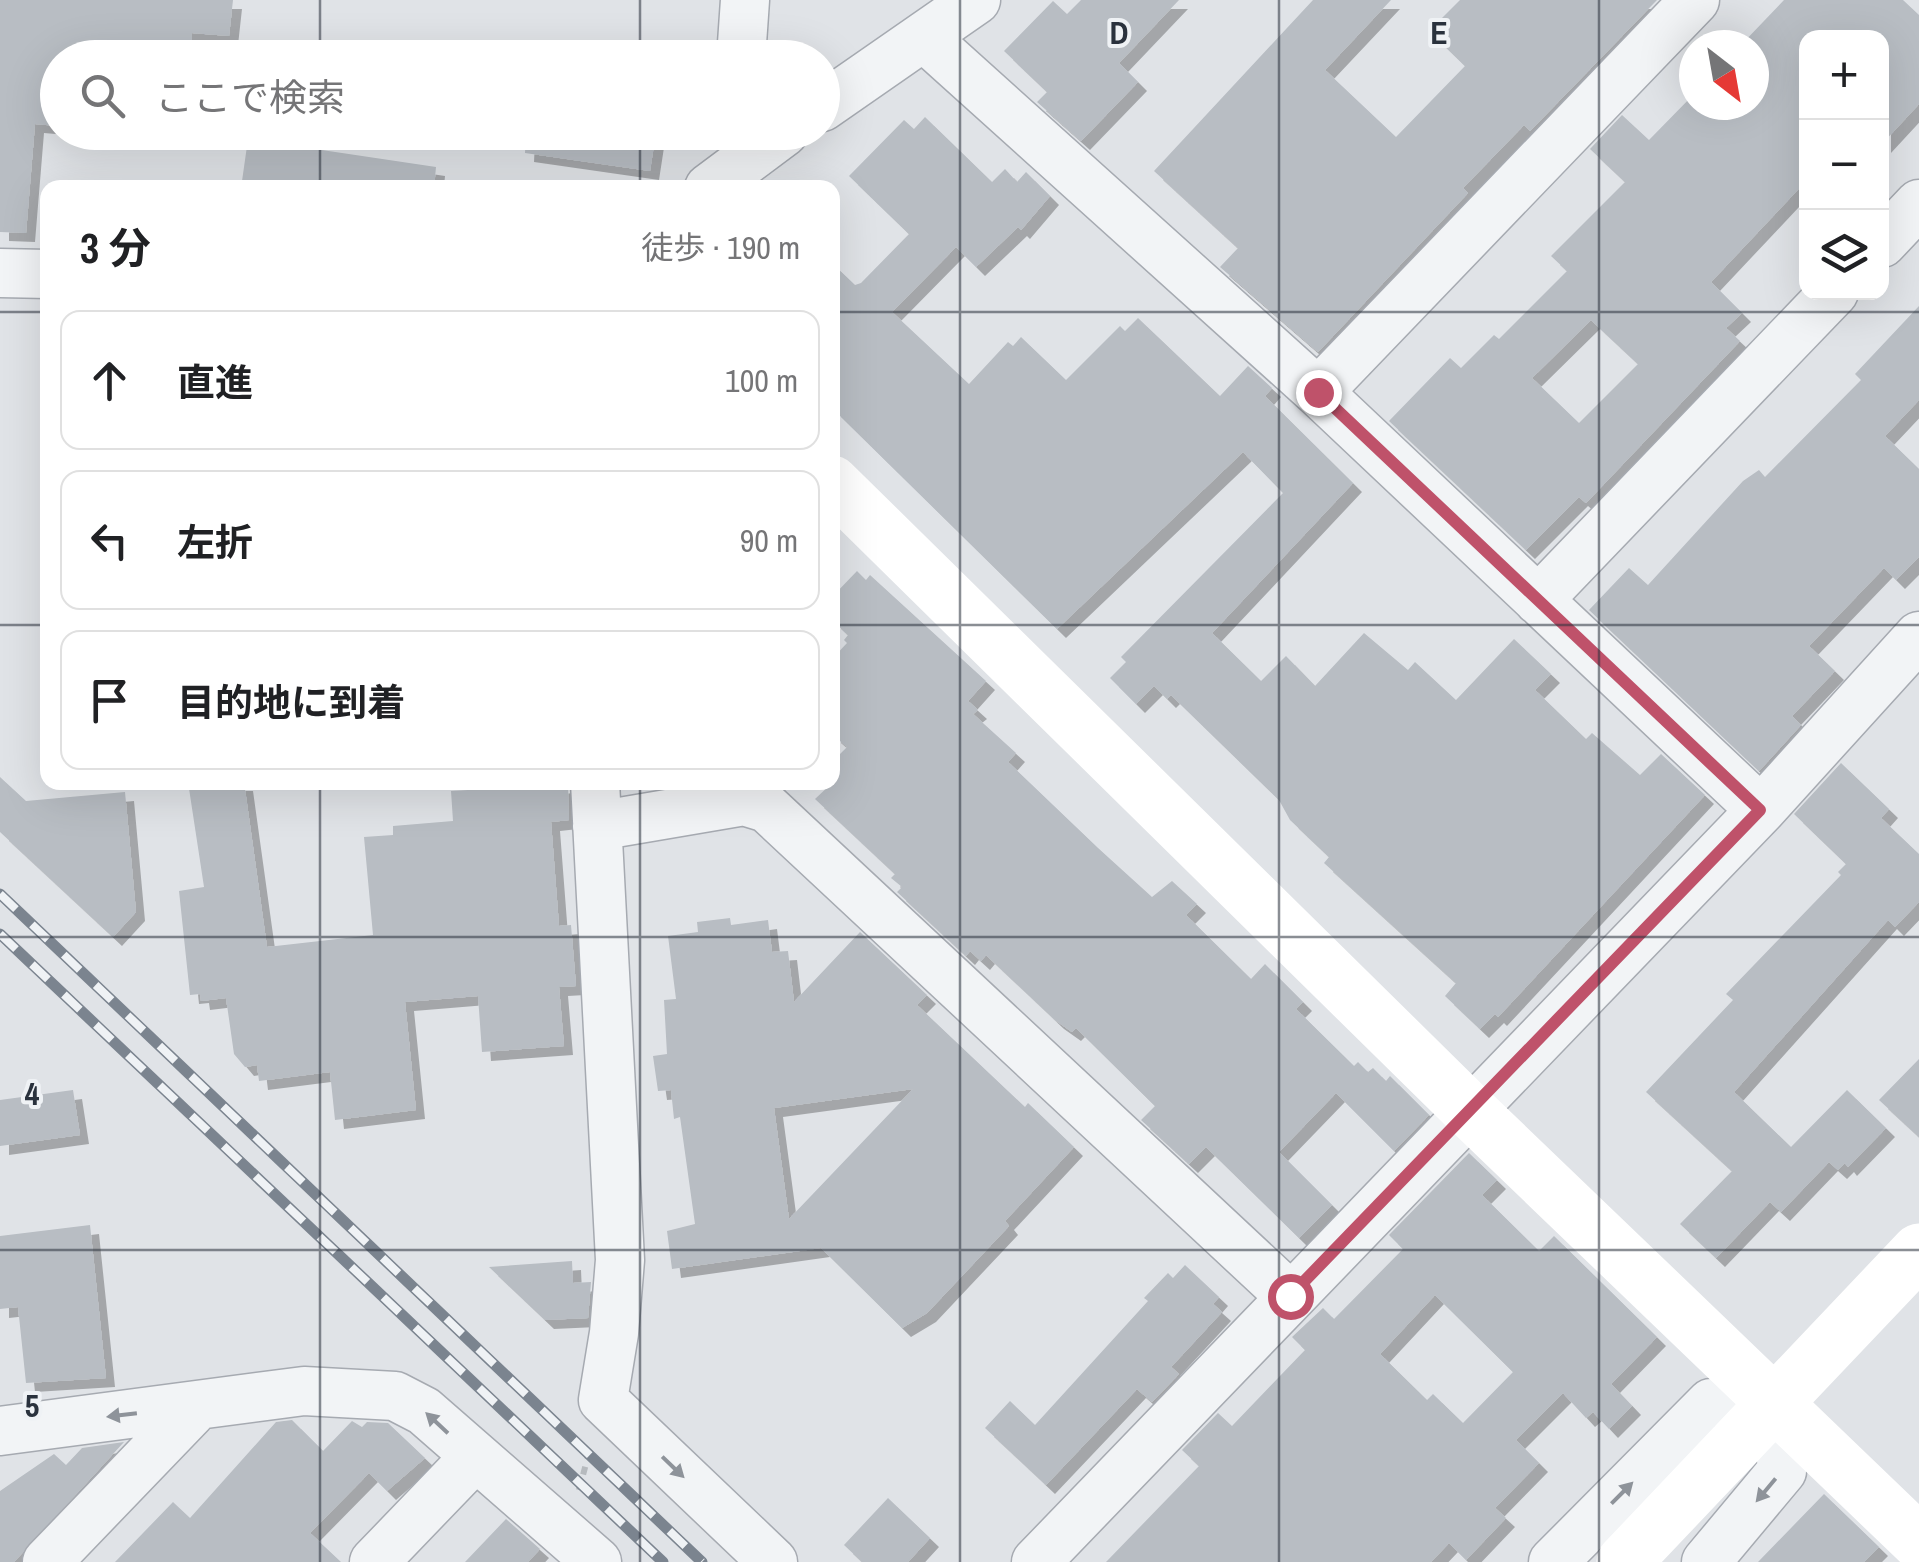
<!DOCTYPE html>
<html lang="ja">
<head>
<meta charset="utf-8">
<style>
  body { margin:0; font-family:"Archivo Narrow","Noto Sans JP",sans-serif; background:#f2f2f2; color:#202124 }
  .controls { position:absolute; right:30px; top:30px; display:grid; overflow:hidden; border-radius:20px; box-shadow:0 10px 40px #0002 }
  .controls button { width:90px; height:90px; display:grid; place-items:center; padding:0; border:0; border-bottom:2px solid #e0e0e0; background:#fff; color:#202124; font:50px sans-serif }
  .compass { position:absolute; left:1679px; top:30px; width:90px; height:90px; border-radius:50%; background:#fff; box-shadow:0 10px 40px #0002; rotate:149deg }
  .stop { position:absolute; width:30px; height:30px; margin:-22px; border:8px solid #bf526a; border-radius:50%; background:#fff }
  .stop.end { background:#bf526a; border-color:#fff; box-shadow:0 2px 10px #0008 }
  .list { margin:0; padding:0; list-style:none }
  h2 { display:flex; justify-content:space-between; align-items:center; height:130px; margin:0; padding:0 40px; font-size:42px }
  h2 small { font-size:32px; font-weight:400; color:#757577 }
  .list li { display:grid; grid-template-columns:65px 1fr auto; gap:30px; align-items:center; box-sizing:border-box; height:140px; margin:0 20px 20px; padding:0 20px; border:2px solid #e0e0e0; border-radius:20px }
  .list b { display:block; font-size:38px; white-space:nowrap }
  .list em { font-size:32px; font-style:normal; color:#757577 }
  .icon { flex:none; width:55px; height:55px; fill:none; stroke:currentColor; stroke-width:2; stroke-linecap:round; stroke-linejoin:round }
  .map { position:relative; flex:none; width:1919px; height:1562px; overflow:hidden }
  .search { position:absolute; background:#fff; box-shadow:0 10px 40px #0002; left:40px; top:40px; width:800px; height:110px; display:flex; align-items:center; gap:25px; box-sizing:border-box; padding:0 35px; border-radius:55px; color:#757577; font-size:38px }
  .panel { position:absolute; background:#fff; box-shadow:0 10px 40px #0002; left:40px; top:180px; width:800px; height:610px; border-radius:20px }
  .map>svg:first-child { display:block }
</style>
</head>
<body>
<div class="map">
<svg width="1919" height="1562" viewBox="0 0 1919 1562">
  <defs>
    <filter id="shadow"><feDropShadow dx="9" dy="9" stdDeviation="0" flood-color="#0004"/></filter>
  </defs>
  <rect width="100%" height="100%" fill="#e0e3e7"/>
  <path fill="#b8bdc3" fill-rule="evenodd" filter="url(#shadow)" d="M0 0H233L229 36 192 33V58H58V126L35 124 26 233 0 232Z
    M1081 0H1179L1119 63 1138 82 1081 141 1037 102 1047 92 1004 51 1053 1 1067 14Z
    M1313 0H1391L1325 70 1396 137 1465 66 1429 31 1460 0H1657L1530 131 1524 125 1463 188 1468 193 1318 352 1220 267 1238 248 1154 171Z
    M1784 0H1903L1919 15V104L1882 144V38H1806V181L1711 282 1742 313 1726 328 1740 341 1586 503 1579 497 1526 550 1389 421 1450 358 1461 368 1494 335 1499 339 1567 271 1551 256 1625 182 1590 149 1622 115 1649 140 1694 94V105H1754V45H1741ZM1591 320 1638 364 1579 423 1532 378Z
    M925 117 992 182 1005 169 1017 182 1026 172 1050 196 1021 230 1018 227 976 267 956 247 892 312 969 384 1008 342 1013 346 1021 337 1066 380 1120 326 1125 331 1138 318 1220 396 1248 366 1272 388 1265 396 1353 483 1212 633 1261 681 1286 656 1315 686 1364 633 1408 670 1415 662 1456 700 1514 639 1551 674 1535 690 1586 739 1592 733 1640 775 1661 754 1705 795 1498 1017 1495 1014 1480 1029 1445 996 1456 983 1324 863 1329 857 1290 820 1279 800 1171 695 1167 699 1154 686 1136 704 1110 678 1126 662 1121 657 1283 493 1243 452 1057 629 832 408V263L855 285 861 283 909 234 849 176 904 120 914 129Z
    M526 132H656L650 171 525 153Z
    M248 139 436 167 434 188H241Z
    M1919 306V400L1885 436 1919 469V557L1896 580 1884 568 1809 646 1835 671 1792 716 1801 725 1759 771 1589 610 1629 568 1648 585 1743 481 1759 470 1765 477 1861 380 1855 374Z
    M857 571 866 580 870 575 986 681 968 701 978 710 973 714 1016 753 1008 762 1098 848 1152 897 1172 881 1197 904 1186 915 1251 979 1265 964 1303 1002 1296 1009 1354 1066 1358 1062 1368 1072 1373 1068 1386 1081 1390 1076 1429 1115 1394 1151 1336 1093 1279 1152 1332 1205 1299 1238 1206 1147 1189 1164 1141 1120 1155 1106 1076 1028 1072 1032 1055 1020 986 955 981 961 970 951 966 956 897 892 902 887 891 878 895 874 815 799 832 783V762L847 747 832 734V659L847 643 844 640 848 635 832 620V597Z
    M1841 763 1889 809 1881 818 1919 854V902L1895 927 1888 920 1734 1092 1791 1147 1847 1090 1886 1128 1848 1167 1845 1163 1838 1170 1829 1162 1781 1212 1770 1202 1716 1258 1680 1224 1732 1171 1646 1092 1733 1000 1726 994 1841 875 1838 872 1846 864 1794 814Z
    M0 777 26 801 125 792 136 912 113 937 0 832Z
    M188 782H244L267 947 373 935 364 837 393 835V826L453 821 451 791 568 784 569 820 551 822 559 926 571 925 576 986 559 987 564 1046 482 1052 478 996 405 1002 416 1110 335 1120 330 1072 259 1081 257 1065 245 1067 234 1054 226 998 201 1001 200 994 190 995 179 891 204 887Z
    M730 918 731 925 768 920 772 952 788 951 794 1002 860 932 927 995 917 1005 1025 1107 1028 1103 1074 1147 1005 1221 1009 1226 927 1313 902 1328 821 1248 672 1269 667 1231 695 1224 680 1117 674 1119 671 1090 658 1091 653 1056 667 1054 664 1000 676 999 668 936 698 932 697 922ZM913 1089 789 1219 774 1108Z
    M1919 1059V1137L1879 1100Z
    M73 1090 80 1135 0 1146V1100Z
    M1469 1153 1497 1180 1482 1195 1539 1251 1554 1236 1657 1337 1611 1384 1632 1406 1609 1429 1593 1412 1586 1418 1563 1393 1516 1440 1539 1463 1495 1508 1506 1518 1466 1560 1449 1543 1431 1562H1106L1199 1466 1182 1450 1218 1413 1232 1426 1305 1350 1292 1337 1323 1308 1334 1319 1403 1249 1389 1235ZM1435 1295 1513 1372 1463 1423 1433 1394 1427 1400 1380 1354Z
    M90 1225 106 1378 26 1383 18 1307 0 1309V1236Z
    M572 1261 573 1283 591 1282 588 1318 545 1320 489 1267Z
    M1185 1265 1219 1297 1213 1304 1222 1312 1171 1367 1179 1374 1152 1402 1137 1389 1046 1485 985 1428 1010 1401 1035 1425 1148 1301 1144 1298 1168 1273 1173 1278Z
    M292 1420 323 1451 352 1421 362 1427 367 1422 388 1423 425 1458 387 1491 369 1473 310 1533 341 1562H115L173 1502 190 1518 276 1422Z
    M124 1442 14 1562H0V1491L54 1454 66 1465 82 1448Z
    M1824 1494 1879 1547 1864 1562H1758Z
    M888 1498 930 1538 908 1562H862L844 1545Z
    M506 1519 540 1549 528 1562H465Z"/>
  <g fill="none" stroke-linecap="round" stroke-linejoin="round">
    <g stroke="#a6aab1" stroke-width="51">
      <path id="street" d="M925 38 1318 392 1761 810
        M741 58 745 0
        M822 107 976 0
        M709 188 784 132
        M1882 243 1919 204
        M0 273 48 274
        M1318 392 1695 0
        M1538 600 1834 292
        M595 782 620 1260 614 1333 603 1400 773 1562
        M597 826 744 801 767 808 1290 1296
        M0 1431 304 1391 395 1396 424 1411 597 1562
        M47 1562 197 1406
        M374 1562 474 1458
        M1036 1562 1761 810 1919 636
        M1553 1562 1711 1403 1776 1402 1782 1471 1706 1562"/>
    </g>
    <path stroke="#b6babe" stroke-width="6" stroke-dasharray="8 8" stroke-linecap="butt" d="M579 1490 590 1449"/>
    <use href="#street" stroke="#f2f4f6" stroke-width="48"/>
    <path stroke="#fff" stroke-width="55" d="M832 483 1468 1109 1919 1542
      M1624 1562 1919 1251"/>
    <g stroke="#7b848f" stroke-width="11">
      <path id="rail" d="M0 894 702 1562
        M0 934 663 1562"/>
    </g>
    <use href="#rail" stroke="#eff2f5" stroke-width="8" stroke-dasharray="22" stroke-linecap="butt"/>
  </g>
  <defs><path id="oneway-solid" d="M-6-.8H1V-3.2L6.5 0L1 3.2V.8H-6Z" transform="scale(2.5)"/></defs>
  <g fill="#8e939a">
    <use href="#oneway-solid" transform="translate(122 1415) rotate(173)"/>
    <use href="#oneway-solid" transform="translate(437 1423) rotate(-137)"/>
    <use href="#oneway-solid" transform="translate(673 1467) rotate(44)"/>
    <use href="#oneway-solid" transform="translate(1766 1490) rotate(130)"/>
    <use href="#oneway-solid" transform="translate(1622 1493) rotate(-45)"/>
  </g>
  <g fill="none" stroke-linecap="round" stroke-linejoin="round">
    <path stroke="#bf526a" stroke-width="12" d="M1290 1296 1760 810 1318 392"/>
  </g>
  <path fill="none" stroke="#2a323d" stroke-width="2.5" stroke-opacity="0.55" d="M320 0V58M640 0V58M960 0V1562M1279 0V1562M1599 0V1562M320 132V188M640 132V188M0 312H48M832 312H1919M0 625H48M832 625H1919M320 782V1562M640 782V1562M0 937H1919M0 1250H1919"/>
  <g font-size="32" text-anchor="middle" font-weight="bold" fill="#2a323d" stroke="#eff2f5" stroke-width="8" stroke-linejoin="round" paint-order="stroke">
    <text x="1119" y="44">D</text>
    <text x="1439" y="44">E</text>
    <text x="32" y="1105">4</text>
    <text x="32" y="1417">5</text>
  </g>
</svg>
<div class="controls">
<button>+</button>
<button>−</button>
<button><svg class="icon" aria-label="layers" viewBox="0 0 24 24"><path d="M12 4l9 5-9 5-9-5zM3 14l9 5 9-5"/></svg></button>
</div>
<svg class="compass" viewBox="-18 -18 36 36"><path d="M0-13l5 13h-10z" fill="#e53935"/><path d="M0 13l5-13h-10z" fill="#757577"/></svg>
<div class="stop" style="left:1290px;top:1296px"></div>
<div class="stop end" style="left:1318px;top:392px"></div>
<div class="search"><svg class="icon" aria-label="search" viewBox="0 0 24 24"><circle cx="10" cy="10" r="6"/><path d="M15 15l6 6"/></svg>ここで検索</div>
<section class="panel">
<h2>3 分<small>徒歩 · 190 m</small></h2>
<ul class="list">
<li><svg class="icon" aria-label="ahead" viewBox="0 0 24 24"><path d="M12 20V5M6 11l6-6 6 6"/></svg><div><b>直進</b></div><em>100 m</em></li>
<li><svg class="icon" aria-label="left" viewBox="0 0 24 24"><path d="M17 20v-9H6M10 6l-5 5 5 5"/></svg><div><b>左折</b></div><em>90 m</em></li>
<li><svg class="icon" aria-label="arrive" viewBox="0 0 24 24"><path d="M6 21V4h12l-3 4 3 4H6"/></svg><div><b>目的地に到着</b></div></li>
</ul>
</section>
</div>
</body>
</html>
